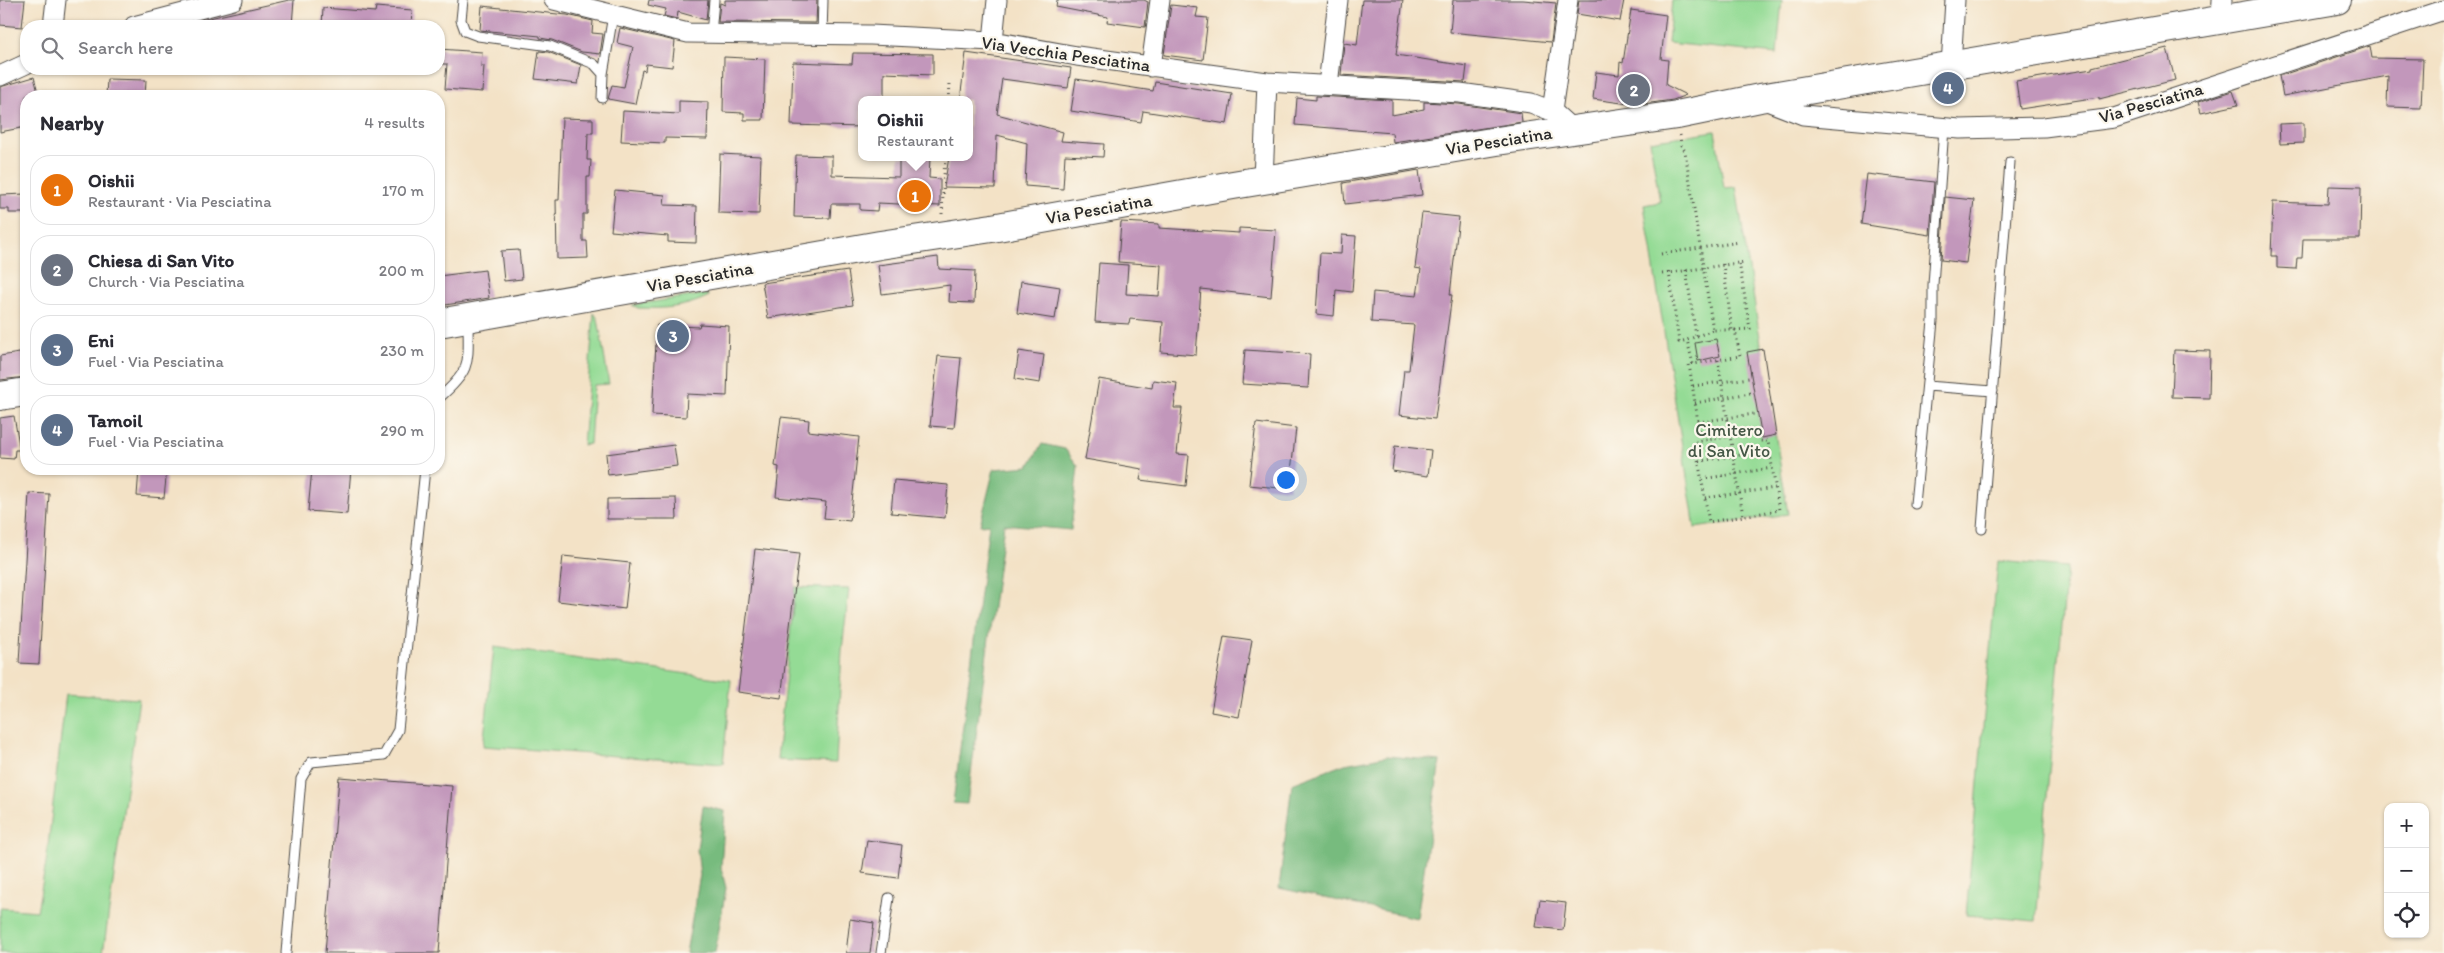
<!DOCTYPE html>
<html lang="en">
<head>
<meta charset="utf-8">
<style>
  body { margin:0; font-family:Itim,sans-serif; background:#f7f7f7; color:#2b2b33 }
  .controls { position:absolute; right:15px; bottom:15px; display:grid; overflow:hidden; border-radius:10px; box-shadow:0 1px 4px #0004 }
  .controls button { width:45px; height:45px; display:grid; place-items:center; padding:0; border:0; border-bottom:1px solid #e1e1e2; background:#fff; color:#2b2b33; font:25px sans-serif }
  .you { position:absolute; left:1285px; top:479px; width:18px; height:18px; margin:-12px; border:4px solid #fff; border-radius:50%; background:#1a73e8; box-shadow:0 0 0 8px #1a73e833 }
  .badge { display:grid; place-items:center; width:32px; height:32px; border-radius:50%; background:#7c3aed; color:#fff; font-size:16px; font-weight:700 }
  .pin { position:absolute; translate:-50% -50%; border:2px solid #fff; box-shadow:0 1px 5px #0006 }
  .popup { position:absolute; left:858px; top:96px; width:115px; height:65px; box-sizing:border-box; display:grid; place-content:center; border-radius:10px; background:#fff; filter:drop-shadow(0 1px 4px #0005); font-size:16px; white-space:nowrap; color:#7c7c81 }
  .popup b { font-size:19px; color:#2b2b33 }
  .popup::after { content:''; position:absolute; left:50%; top:100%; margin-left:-10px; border:10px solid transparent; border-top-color:#fff }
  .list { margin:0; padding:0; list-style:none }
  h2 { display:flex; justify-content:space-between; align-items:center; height:65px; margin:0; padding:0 20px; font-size:21px }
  h2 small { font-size:16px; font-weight:400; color:#7c7c81 }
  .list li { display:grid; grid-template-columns:32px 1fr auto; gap:15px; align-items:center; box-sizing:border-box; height:70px; margin:0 10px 10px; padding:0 10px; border:1px solid #e1e1e2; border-radius:20px }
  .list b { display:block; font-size:19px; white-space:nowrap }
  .list p { margin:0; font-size:16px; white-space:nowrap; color:#7c7c81 }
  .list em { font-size:16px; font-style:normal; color:#7c7c81 }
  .icon { flex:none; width:28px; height:28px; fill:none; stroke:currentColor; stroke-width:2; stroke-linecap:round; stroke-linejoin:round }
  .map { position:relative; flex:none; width:2444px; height:953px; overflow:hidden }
  .search { position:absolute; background:#fff; box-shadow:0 1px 4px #0004; left:20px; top:20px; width:425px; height:55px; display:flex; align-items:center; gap:12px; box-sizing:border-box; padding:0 18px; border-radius:20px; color:#7c7c81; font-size:19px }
  .panel { position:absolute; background:#fff; box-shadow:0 1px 4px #0004; left:20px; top:90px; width:425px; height:385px; border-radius:20px }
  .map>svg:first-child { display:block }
</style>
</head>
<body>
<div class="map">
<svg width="2444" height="953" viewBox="0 0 2444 953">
  <rect width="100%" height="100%" fill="#fbf7ec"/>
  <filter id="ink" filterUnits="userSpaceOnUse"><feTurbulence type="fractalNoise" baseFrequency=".02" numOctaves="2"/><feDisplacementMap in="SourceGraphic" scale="10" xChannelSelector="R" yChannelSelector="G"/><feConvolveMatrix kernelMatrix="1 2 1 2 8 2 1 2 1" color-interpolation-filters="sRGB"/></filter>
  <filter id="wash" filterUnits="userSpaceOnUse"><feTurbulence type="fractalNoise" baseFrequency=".0096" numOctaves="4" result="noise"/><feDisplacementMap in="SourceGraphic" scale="20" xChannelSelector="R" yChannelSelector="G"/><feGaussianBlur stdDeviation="1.12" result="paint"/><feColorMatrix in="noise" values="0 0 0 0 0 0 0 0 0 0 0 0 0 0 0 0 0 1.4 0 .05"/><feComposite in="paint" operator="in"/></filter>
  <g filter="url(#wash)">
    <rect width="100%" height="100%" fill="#f3e2c6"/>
    <path fill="#94db95" stroke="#608360" d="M1672 0H1782L1777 54 1668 43Z
      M1715 131 1724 188 1736 187 1788 514 1695 528 1644 205 1660 202 1650 141Z
      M706 294 709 296C685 308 664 309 638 308L632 305Z
      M594 313 598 319 609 384 594 385 590 444 583 445Z
      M1998 561 2067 567 2036 921 1966 915Z
      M795 587 849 589 842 650 836 763 777 760Z
      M494 647 731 680 723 764 483 746Z
      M66 694 139 699 103 953H0V908L37 911 46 863Z"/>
    <path fill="#77bb7e" stroke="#517354" d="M1042 444 1065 449 1078 466 1071 530 1004 524 967 804 953 803 989 524 980 525 994 469 1029 466Z
      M1387 756 1440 761 1417 918 1279 888 1292 784 1345 764Z
      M703 806 725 811 721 868 726 888 715 953H686L700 875 697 849Z"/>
    <g id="blocks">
      <path fill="#c297bb" d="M0 0H25L22 27 0 25Z
        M289 0H294L292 25 202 26 201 20Z
        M649 0H708L706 20 678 12 677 19 664 16 666 9 648 5Z
        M725 0H817L816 23 718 22 720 3 725 5Z
        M1057 0H1144L1148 2 1145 27 1107 22 1108 17 1056 7Z
        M1362 0H1403L1396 55 1467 66 1465 82 1341 75 1344 43 1357 45Z
        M1453 0H1523L1556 3 1551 42 1450 32Z
        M1579 0H1624L1620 21 1577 14Z
        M1171 5 1198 8 1196 17 1208 18 1203 60 1164 55Z
        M482 6 567 15 593 21 592 33 603 34 600 54 582 52 552 40 540 38V36L480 30Z
        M376 7 412 10 411 26H322L323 8 375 12Z
        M1631 10 1666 15 1661 59 1668 60 1666 85 1686 95 1673 100 1636 105 1593 99 1596 72 1619 75 1620 62 1623 63Z
        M620 28 675 41 672 67 646 64 645 71 642 70 635 104 608 99 612 85 624 87 633 47 617 43Z
        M2370 46 2372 58 2423 59 2421 108 2387 107 2388 76 2283 96 2279 76Z
        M2167 48 2175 80 2099 99V97L2020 109 2016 81 2092 69V67Z
        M439 49 482 52 481 66H484L482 92 445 89 447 64H439Z
        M539 51 548 52 581 65 578 84 535 79Z
        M853 53 933 54V75L884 73V100H861V127L791 125 793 62 852 64Z
        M966 53 1071 68 1068 88 1002 79 997 114 1063 132 1061 141 1104 144 1103 157 1065 155 1063 189 1025 186 1027 143 997 135 995 188 944 187 949 157H969V100H960Z
        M724 57 765 59 763 120H744V113L723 112Z
        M34 77 39 96H26V127L0 132V87Z
        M107 79 146 80 145 96H106Z
        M1076 79 1153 91 1155 82 1232 94 1227 124 1143 111 1141 122 1071 111Z
        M2233 91 2238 105 2201 113 2198 102Z
        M1316 96 1392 100V115L1424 109V102L1459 104 1521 113 1522 122 1393 142 1392 133 1295 125 1297 98 1316 100Z
        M679 101 708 102 707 139 665 138V143L621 141 623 111 679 114Z
        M562 118 593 119V133H588L587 160H591L590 177H587V214H583V241H587L588 258 557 259 556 200H559Z
        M2304 123V143L2280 144 2279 124Z
        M720 154 761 156 759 214 718 213Z
        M796 155 832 156V175L899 177V157H930L929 178 940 179V206L878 203 877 211 860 210V204H831L830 218 794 217Z
        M1419 170 1422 195 1345 204 1343 183Z
        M1867 174 1934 182 1930 235 1861 224Z
        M2329 186 2361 187 2360 239H2303L2302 258H2297L2296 269 2277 268V256H2271L2273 202 2328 204Z
        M615 190 665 195 664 205 697 206 696 243 668 242V236L611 231Z
        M26 194V213H9V209H0V195Z
        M1945 197 1974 200 1966 263 1941 260Z
        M1422 213 1459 217 1450 295H1452L1435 419 1399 415 1404 370H1409L1414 325 1371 322 1373 292 1417 296 1421 269 1415 268Z
        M1121 222 1159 224V228L1239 233V228L1276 230 1271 297 1201 289 1196 355 1161 352 1163 322 1130 319 1129 324 1095 322 1099 263 1128 265 1126 294 1159 296 1161 265 1118 262Z
        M1342 235 1356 236 1352 292 1336 290 1334 316 1316 314 1320 253 1341 254Z
        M519 250 522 279 504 281 501 251Z
        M938 257 939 269 975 271 974 303 949 302 950 285 882 294 878 265Z
        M485 270 489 298 439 306V276Z
        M848 271 853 305 768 318 762 283Z
        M1021 281 1060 287 1055 319 1017 313Z
        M700 324 729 326 727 396 687 394 686 417 652 415 657 325 699 327Z
        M1716 339 1720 356 1698 361 1695 343Z
        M1763 349 1776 435 1762 438 1747 352Z
        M1245 350 1310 354 1308 388 1242 384Z
        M2174 350 2210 351 2209 398 2172 397Z
        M1019 351 1044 355 1040 383 1015 379Z
        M26 352V377L0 380V356Z
        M938 356 961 358 954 428 930 426Z
        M1099 379 1152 388 1153 380 1177 383 1174 408H1182L1177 454 1189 455 1186 486 1140 480 1142 469 1085 459Z
        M14 416 20 450H15L14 459 0 458V418Z
        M781 417 809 420 808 431 859 437 850 521 824 518 826 502 776 497 779 467 775 466Z
        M1256 423 1296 428 1289 489 1249 485Z
        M674 445 677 466 608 475 606 454Z
        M1395 446 1431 450 1428 476 1392 471Z
        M139 469H167L164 498 137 496Z
        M312 469H351L347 514 308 511Z
        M894 480 948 485 945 518 891 513Z
        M29 493 49 494 39 664 19 663Z
        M676 498 677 519H607V499Z
        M755 549 799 554 781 698 738 692Z
        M563 556 630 563 625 609 558 601Z
        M1224 636 1252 640 1239 717 1211 712Z
        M339 777 452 786 439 953H325Z
        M867 840 902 845 898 878 862 873Z
        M1540 900 1566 903 1563 930 1536 927Z
        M850 919 874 923 870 953H846Z"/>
    </g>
  </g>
  <g filter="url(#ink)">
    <use href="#blocks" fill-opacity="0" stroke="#494642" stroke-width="1"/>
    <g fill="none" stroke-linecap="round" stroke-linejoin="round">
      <g stroke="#494642" stroke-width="11">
        <path id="lane" d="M463 0 461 20 465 31 478 36 550 46 594 64 603 74 602 98
          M711 34 714 0
          M822 35 823 0
          M603 74 613 15
          M1927 386 1993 391
          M439 398C473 369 468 362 468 320
          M1915 504 1933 321V285L1944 128
          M1982 529 2010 162
          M286 953 301 779 311 762 384 755 398 730 425 469
          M881 953 889 898"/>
      </g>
      <g stroke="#494642" stroke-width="21">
        <path id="street" d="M554 0 688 33 871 35 993 41 1077 56 1267 82 1460 93 1531 103 1552 111 1572 129
          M2221 20 2222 0
          M53 26 56 0
          M134 26 233 0
          M993 41 997 0
          M1951 66 1955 0
          M1151 67 1160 0
          M0 76 26 64
          M1328 85 1338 0
          M1762 99 1803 115 1960 129 2044 127 2114 118 2444 10
          M1552 111 1568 0
          M1263 180 1267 82"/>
      </g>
      <g stroke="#494642" stroke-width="30">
        <path id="primary" d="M439 323 880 245 992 228 1233 185 1497 141 1677 115 1760 98 2337 0
          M0 396 26 392"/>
      </g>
      <path stroke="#494642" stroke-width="3" stroke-dasharray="1 4" stroke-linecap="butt" d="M949 100 950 83
        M1680 135 1681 145 1685 151 1713 330H1735L1740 356 1693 364 1687 340 1713 330
        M942 214 945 157
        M1661 254 1740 242
        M1723 264 1732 330
        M1686 270 1696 336
        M1669 272 1679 342 1687 340
        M1662 274 1745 262
        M1735 330 1750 329 1739 262
        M1718 360 1743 516
        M1693 364H1689L1701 441
        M1693 386 1749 378
        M1695 403 1750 393
        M1698 422 1754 414
        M1758 432 1760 441H1768L1779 510 1709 522 1695 442Z
        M1699 461 1769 451
        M1702 479 1772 468
        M1705 498 1775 488"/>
      <use href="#lane" stroke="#fff" stroke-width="9"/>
      <use href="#street" stroke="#fff" stroke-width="19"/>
      <use href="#primary" stroke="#fff" stroke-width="28"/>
    </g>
  </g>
  <g text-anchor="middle" stroke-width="4.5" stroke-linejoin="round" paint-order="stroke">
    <g font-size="18" fill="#2b2b2b" stroke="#fbf7ec">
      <text transform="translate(1066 54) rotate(8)" y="6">Via Vecchia Pesciatina</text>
      <text transform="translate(2151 103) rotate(-16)" y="6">Via Pesciatina</text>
      <text transform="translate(1499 141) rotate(-9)" y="6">Via Pesciatina</text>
      <text transform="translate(1099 209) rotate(-10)" y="6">Via Pesciatina</text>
      <text transform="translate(700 277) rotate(-10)" y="6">Via Pesciatina</text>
    </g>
    <g font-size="18" fill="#455746" stroke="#fbf7ec">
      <text x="1729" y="436">Cimitero<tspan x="1729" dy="21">di San Vito</tspan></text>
    </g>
  </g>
</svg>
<div class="controls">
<button>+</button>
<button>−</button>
<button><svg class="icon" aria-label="locate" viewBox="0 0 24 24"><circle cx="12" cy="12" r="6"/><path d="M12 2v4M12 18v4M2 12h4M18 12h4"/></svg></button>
</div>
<div class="you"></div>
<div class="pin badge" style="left:915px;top:196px;background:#e8710a">1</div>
<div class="popup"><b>Oishii</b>Restaurant</div>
<div class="pin badge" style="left:1634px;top:90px;background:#6b7280">2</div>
<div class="pin badge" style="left:673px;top:336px;background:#5c6f8a">3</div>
<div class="pin badge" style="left:1948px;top:88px;background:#5c6f8a">4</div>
<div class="search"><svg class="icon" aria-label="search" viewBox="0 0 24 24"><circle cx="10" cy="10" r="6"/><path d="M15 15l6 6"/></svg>Search here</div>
<section class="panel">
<h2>Nearby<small>4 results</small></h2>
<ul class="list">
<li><span class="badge" style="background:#e8710a">1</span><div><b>Oishii</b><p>Restaurant · Via Pesciatina</p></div><em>170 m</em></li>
<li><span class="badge" style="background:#6b7280">2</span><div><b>Chiesa di San Vito</b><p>Church · Via Pesciatina</p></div><em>200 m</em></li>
<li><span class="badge" style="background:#5c6f8a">3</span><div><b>Eni</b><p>Fuel · Via Pesciatina</p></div><em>230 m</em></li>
<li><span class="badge" style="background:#5c6f8a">4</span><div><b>Tamoil</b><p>Fuel · Via Pesciatina</p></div><em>290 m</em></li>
</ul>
</section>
</div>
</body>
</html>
